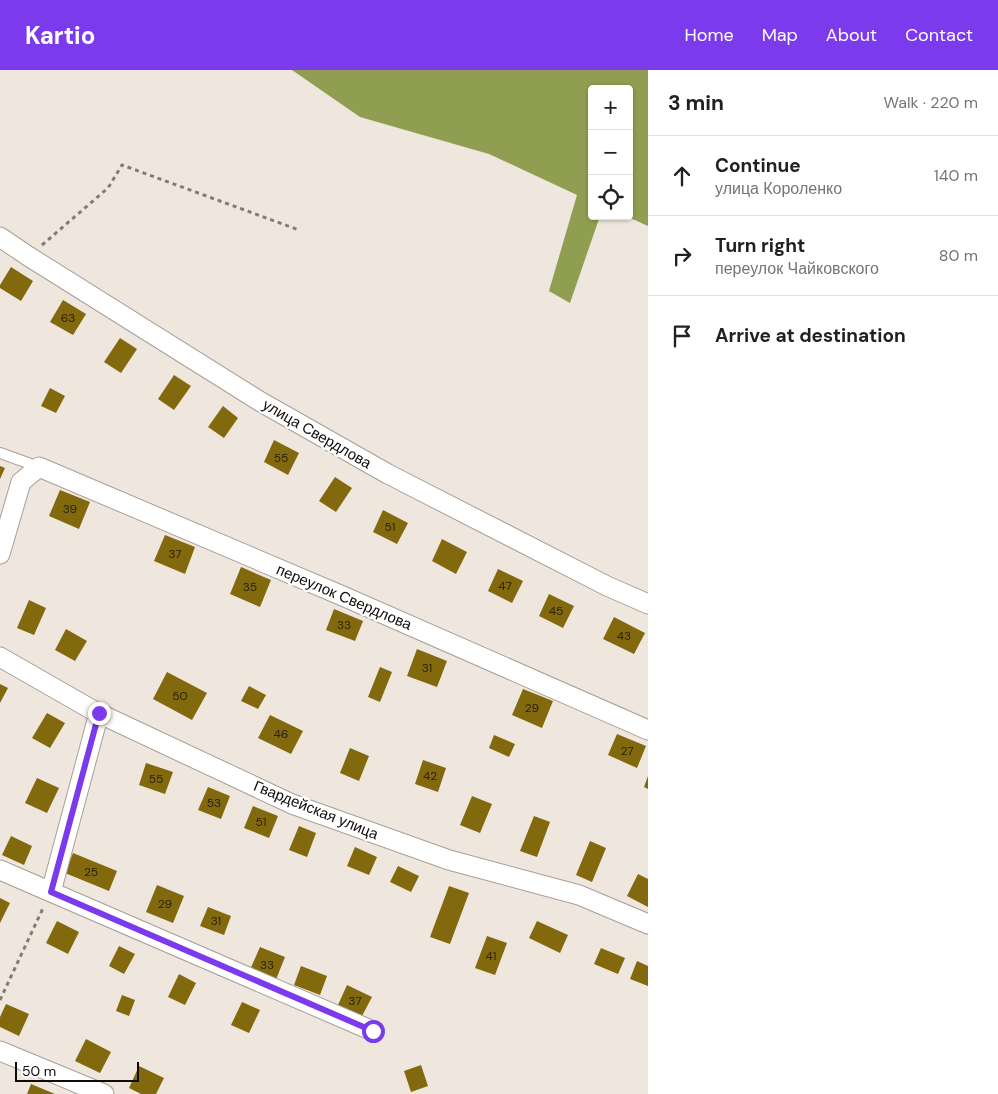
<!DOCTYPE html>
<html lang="en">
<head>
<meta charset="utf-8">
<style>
  body { margin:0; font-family:"DM Sans",sans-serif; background:#f2f2f2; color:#202124 }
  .controls { position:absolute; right:15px; top:15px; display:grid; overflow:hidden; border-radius:5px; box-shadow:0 1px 4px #0004 }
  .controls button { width:45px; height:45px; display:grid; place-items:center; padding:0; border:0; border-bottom:1px solid #e0e0e0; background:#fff; color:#202124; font:25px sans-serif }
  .scale { position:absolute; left:15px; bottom:12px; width:124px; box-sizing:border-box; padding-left:5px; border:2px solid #0e0b09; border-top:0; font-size:14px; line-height:18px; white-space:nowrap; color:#0e0b09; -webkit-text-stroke:4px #fff; paint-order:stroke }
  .stop { position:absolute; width:15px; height:15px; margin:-11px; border:4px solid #7c3aed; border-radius:50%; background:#fff }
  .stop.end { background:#7c3aed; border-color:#fff; box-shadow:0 1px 5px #0008 }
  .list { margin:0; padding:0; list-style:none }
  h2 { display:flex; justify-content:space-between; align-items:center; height:65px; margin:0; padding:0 20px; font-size:21px }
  h2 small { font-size:16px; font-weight:400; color:#757577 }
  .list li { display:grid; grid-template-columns:32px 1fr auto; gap:15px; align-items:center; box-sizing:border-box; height:80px; padding:0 20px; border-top:1px solid #e0e0e0 }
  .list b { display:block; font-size:19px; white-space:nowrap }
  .list p { margin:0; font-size:16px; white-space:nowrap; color:#757577 }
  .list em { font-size:16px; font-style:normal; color:#757577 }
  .icon { flex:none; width:28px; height:28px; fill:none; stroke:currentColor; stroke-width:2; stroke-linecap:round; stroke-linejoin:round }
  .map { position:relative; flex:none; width:648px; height:1024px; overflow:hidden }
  header { display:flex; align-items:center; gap:30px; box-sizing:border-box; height:70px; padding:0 25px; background:#7c3aed; color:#fff }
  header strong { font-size:24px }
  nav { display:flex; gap:28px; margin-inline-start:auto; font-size:18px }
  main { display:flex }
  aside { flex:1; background:#fff }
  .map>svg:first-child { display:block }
</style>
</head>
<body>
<header>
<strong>Kartio</strong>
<nav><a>Home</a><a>Map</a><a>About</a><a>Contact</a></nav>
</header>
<main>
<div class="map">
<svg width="648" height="1024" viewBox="0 0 648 1024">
  <rect width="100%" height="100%" fill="#efe6dd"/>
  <path fill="#909e51" d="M292 0H648V156L626 146H629V19H592V146H600L570 233 549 221 577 125 489 84 360 47Z"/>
  <path fill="#82690e" d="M11 197 33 211 21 231 0 218V215Z
    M63 230 86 244 73 265 50 252Z
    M120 268 137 279 121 303 104 292Z
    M174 305 191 316 174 340 158 329Z
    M50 318 65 326 56 343 41 336Z
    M223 336 238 348 224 368 208 357Z
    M274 370 299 383 288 405 264 392Z
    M0 396 5 398 0 409Z
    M335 407 352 418 336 442 319 431Z
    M60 420 90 432 79 459 49 446Z
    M383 440 408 453 397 474 373 462Z
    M165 465 195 477 185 504 154 491Z
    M442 469 467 482 456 504 432 491Z
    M241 497 271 510 260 537 230 524Z
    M498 499 523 511 512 533 488 521Z
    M549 524 574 536 563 558 539 546Z
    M29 530 46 538 34 565 17 558Z
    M334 539 363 551 355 571 326 560Z
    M614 547 645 563 634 584 603 569Z
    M66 559 87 571 75 591 55 580Z
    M417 579 447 591 437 617 407 606Z
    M380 597 392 602 380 632 368 627Z
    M167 602 207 623 192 650 153 629Z
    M0 614 8 618 0 633Z
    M249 616 266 625 258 639 241 631Z
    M523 619 553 631 542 658 512 645Z
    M47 643 65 653 50 678 32 668Z
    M270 645 303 661 291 684 258 668Z
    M617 664 646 676 637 698 608 685Z
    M494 665 515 674 509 687 489 678Z
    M350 678 369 686 359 711 340 703Z
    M423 690 446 698 438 722 415 714Z
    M146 693 173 702 165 724 139 715Z
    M648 706V719L644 717Z
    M37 708 59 718 47 743 25 733Z
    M208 717 230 726 221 749 198 740Z
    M472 726 492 734 480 763 460 755Z
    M253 736 278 746 269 768 244 758Z
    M534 746 550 752 537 787 520 781Z
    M299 756 316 763 307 787 289 780Z
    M11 766 32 776 24 795 2 785Z
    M590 771 606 778 592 812 576 805Z
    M355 777 377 787 369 805 347 796Z
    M73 783 117 801 109 821 65 803Z
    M398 796 419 806 411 822 390 812Z
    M638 804 648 809V837L627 826Z
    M157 815 184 826 173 853 146 842Z
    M449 816 469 823 450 874 430 867Z
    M0 828 10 833 0 853Z
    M208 837 231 846 224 865 200 856Z
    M57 851 79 862 68 884 46 873Z
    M537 851 568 865 560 883 529 868Z
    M487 866 507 873 495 905 475 898Z
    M119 876 135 884 124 904 109 896Z
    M260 877 285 887 275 912 249 902Z
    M601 878 625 888 618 904 594 894Z
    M637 891 648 896V916L630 909Z
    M301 896 327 906 320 925 294 915Z
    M179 904 196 913 185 935 168 927Z
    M347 915 372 927 362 946 338 935Z
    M122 925 135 930 129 946 116 941Z
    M242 932 260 940 249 963 231 955Z
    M6 934 29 944 19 966 0 957V947Z
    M86 969 111 982 100 1003 75 991Z
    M421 995 428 1016 411 1022 404 1001Z
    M139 996 164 1008 156 1024H141L129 1018Z
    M31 1014 55 1024H27Z"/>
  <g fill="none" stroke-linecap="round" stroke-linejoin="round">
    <g stroke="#a89f97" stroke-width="12">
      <path id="service" d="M0 383 39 397"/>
    </g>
    <g stroke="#a89f97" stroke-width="21">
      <path id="minor" d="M0 167 28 186 261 332 388 404 607 516 648 534
        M0 484 21 412 39 397 345 527 648 660
        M0 587 96 642 292 734 449 790 579 825 648 854
        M0 800 373 961
        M51 822 99 643
        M0 981 104 1024"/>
    </g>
    <path stroke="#827b76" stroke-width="3" stroke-dasharray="4 4" stroke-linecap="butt" d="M42 175 108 118 122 95 299 160
      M0 930 44 836"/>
    <use href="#service" stroke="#fff" stroke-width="10"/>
    <use href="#minor" stroke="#fff" stroke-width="19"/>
  </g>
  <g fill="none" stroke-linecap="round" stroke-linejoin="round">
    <path stroke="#7c3aed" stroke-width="6" d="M99 643 51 822 373 961"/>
  </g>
  <g text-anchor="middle" stroke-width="4.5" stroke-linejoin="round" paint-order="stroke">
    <g font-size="12" fill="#2b220a">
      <text x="68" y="252">63</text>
      <text x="281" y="392">55</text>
      <text x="70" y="443">39</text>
      <text x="390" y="461">51</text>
      <text x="175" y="488">37</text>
      <text x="505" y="520">47</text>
      <text x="250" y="521">35</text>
      <text x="556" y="545">45</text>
      <text x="344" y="559">33</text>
      <text x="624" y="570">43</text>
      <text x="427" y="602">31</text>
      <text x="180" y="630">50</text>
      <text x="532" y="642">29</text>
      <text x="281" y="668">46</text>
      <text x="627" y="685">27</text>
      <text x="430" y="710">42</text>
      <text x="156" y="713">55</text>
      <text x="214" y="737">53</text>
      <text x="261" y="756">51</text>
      <text x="91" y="806">25</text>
      <text x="165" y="838">29</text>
      <text x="216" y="855">31</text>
      <text x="491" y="890">41</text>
      <text x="267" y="899">33</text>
      <text x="355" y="935">37</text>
    </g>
    <g font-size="15" fill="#0e0b09" stroke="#fff">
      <text transform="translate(317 364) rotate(30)" y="5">улица Свердлова</text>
      <text transform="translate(344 527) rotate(23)" y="5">переулок Свердлова</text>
      <text transform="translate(316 740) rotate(22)" y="5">Гвардейская улица</text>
    </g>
  </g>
</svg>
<div class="controls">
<button>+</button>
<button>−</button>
<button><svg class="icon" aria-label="locate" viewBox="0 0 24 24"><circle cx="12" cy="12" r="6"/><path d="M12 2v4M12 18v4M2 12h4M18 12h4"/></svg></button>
</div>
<div class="scale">50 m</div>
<div class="stop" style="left:373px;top:961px"></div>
<div class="stop end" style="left:99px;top:643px"></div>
</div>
<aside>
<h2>3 min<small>Walk · 220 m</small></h2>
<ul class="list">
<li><svg class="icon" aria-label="ahead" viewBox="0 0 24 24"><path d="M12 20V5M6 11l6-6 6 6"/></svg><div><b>Continue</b><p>улица Короленко</p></div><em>140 m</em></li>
<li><svg class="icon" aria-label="right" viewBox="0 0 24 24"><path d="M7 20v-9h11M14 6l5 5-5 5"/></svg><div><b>Turn right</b><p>переулок Чайковского</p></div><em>80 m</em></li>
<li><svg class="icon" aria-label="arrive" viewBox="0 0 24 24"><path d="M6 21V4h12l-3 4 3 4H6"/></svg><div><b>Arrive at destination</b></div></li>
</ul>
</aside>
</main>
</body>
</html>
